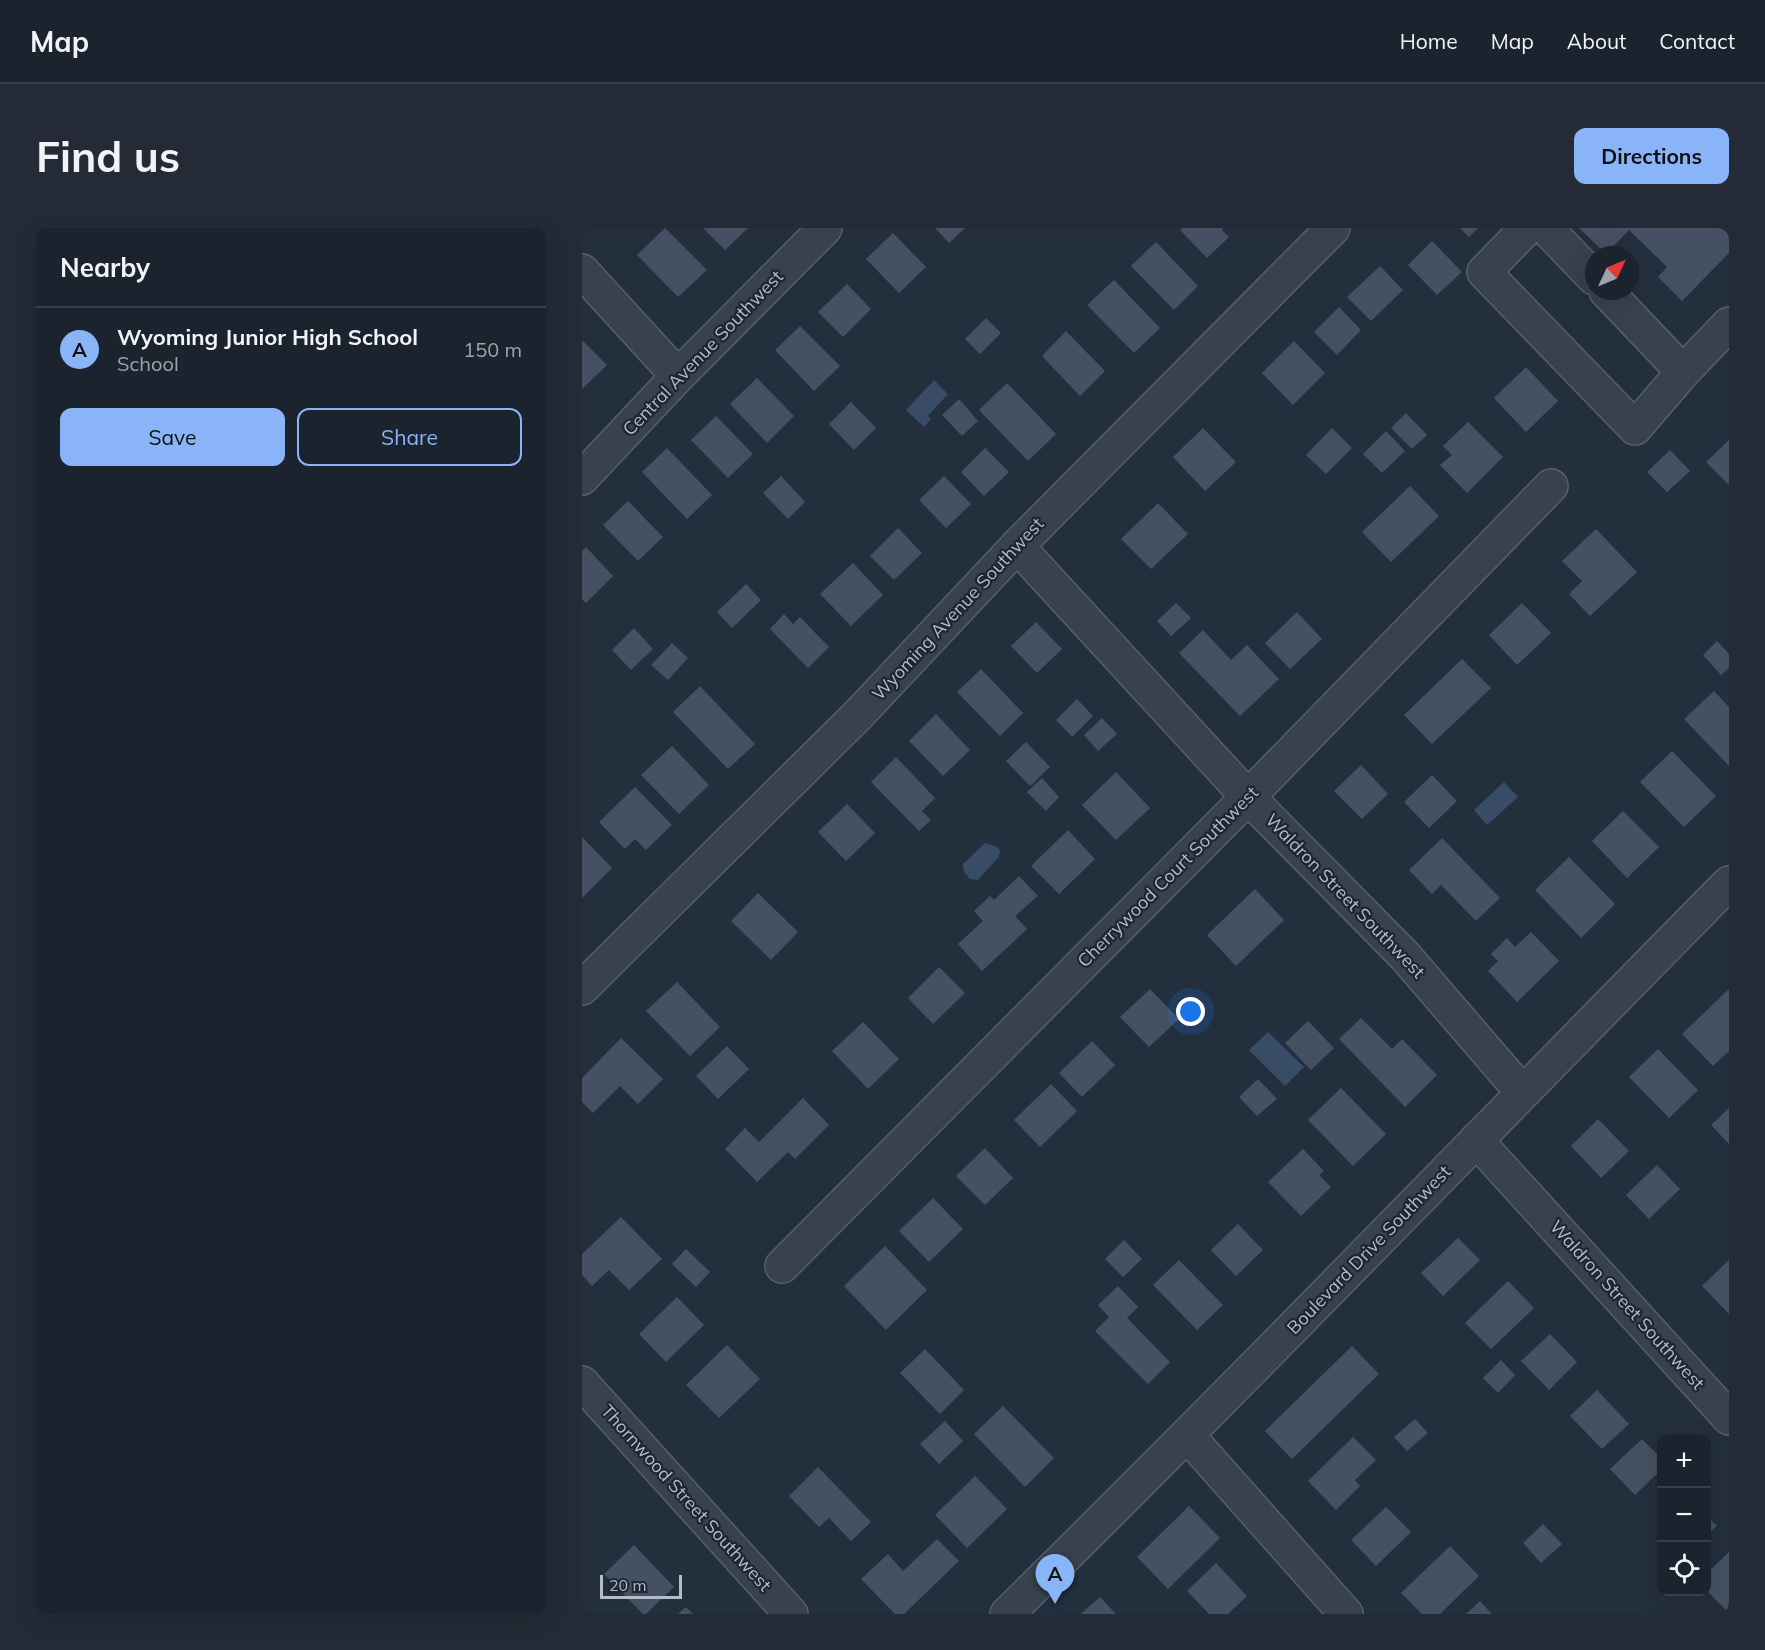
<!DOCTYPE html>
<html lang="en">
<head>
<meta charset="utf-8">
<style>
  body { margin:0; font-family:Mulish,sans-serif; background:#242b36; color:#f1f3f6 }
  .controls { position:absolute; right:18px; bottom:18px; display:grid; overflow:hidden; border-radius:12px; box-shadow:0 6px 24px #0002 }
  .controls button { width:54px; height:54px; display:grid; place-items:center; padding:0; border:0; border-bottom:2px solid #39404a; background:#1b232e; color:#f1f3f6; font:30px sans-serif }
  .compass { position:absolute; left:1003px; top:18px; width:54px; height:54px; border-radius:50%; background:#1b232e; box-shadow:0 6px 24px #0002; rotate:46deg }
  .scale { position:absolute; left:18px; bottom:15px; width:82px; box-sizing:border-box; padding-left:6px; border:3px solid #b4bcc9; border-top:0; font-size:16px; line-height:21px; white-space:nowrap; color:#b4bcc9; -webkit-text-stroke:4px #1d2633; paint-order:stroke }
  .you { position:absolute; left:609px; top:784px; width:21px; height:21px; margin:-15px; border:4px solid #fff; border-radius:50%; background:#1a73e8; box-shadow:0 0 0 9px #1a73e833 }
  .badge { display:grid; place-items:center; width:39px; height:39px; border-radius:50%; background:#8ab4f8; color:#111; font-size:20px; font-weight:700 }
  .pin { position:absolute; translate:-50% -50px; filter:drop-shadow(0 2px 3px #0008) }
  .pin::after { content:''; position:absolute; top:32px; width:21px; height:18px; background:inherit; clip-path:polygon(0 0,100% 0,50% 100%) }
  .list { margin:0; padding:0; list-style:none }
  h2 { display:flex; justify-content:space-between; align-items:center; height:78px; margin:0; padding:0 24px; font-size:26px }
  h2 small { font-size:20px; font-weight:400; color:#a0a4aa }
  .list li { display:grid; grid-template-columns:39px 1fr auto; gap:18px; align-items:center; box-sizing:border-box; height:84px; padding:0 24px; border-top:2px solid #39404a }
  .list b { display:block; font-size:22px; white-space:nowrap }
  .list p { margin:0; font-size:20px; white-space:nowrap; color:#a0a4aa }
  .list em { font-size:20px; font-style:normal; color:#a0a4aa }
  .actions { display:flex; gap:12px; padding:18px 24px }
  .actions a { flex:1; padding:14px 0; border:2px solid #8ab4f8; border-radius:12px; text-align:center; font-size:21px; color:#8ab4f8 }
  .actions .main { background:#8ab4f8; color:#111 }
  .icon { flex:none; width:33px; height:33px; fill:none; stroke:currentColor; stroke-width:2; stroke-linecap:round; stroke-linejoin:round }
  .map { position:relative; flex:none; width:1147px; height:1386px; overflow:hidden; border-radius:12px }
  header { display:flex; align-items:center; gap:36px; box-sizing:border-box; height:84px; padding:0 30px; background:#1b232e; border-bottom:2px solid #39404a }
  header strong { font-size:28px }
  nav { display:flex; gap:33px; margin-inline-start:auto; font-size:21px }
  .intro { display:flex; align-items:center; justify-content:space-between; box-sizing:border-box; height:144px; padding:0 36px }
  h1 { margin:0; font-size:42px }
  .button { padding:15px 27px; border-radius:12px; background:#8ab4f8; color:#111; font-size:21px; font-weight:700 }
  main { display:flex; gap:36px; padding:0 36px }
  aside { flex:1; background:#1b232e; border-radius:12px; box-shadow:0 6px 24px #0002 }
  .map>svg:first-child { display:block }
</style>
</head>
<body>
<header>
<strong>Map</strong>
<nav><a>Home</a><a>Map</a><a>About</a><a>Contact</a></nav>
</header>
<div class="intro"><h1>Find us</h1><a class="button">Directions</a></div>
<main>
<aside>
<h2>Nearby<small></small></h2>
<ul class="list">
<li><span class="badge">A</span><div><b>Wyoming Junior High School</b><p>School</p></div><em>150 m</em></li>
</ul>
<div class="actions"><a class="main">Save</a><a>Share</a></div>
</aside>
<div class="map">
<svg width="1147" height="1386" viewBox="0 0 1147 1386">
  <rect width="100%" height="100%" fill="#242f3e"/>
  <path fill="#394c67" d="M352 152 366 166 346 188 349 191 342 199 324 182Z
    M922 554 936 569 905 597 892 582Z
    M403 615 413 618 418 622 417 629 396 652 388 651 382 644 381 636Z
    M686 804 722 839 703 858 667 822Z"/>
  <path fill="#455162" d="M83 0 125 42 96 69 55 27Z
    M121 0H166L143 22Z
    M353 0H383L367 15Z
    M600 0H641L640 2 647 9 625 30 598 2Z
    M878 0H896L887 9Z
    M997 0H1147V25L1100 73 1076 49 1085 39 1047 2 1024 26Z
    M311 5 344 39 317 65 284 31Z
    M850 13 880 44 855 67 826 37Z
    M574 14 616 58 592 82 549 38Z
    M798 38 821 62 789 93 765 69Z
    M532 52 578 100 552 125 505 77Z
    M265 56 289 81 261 109 236 84Z
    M757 79 779 102 755 127 732 104Z
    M404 90 419 105 398 126 383 111Z
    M218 98 258 138 232 163 193 122Z
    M484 103 523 143 498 168 460 128Z
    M0 112 25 137 0 161Z
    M712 113 743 145 711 177 680 145Z
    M944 139 976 173 944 204 912 170Z
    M175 150 212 188 185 215 148 176Z
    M425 155 474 206 446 233 397 182Z
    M377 171 396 193 380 208 360 187Z
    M269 174 294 200 272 222 247 196Z
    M824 185 845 207 830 221 809 200Z
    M134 188 171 226 146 250 109 212Z
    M886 194 921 229 885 265 858 237 870 227 861 218Z
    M621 200 654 234 623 263 591 229Z
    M750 200 770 220 744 246 724 227Z
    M804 203 823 223 800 245 781 226Z
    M1147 212V257L1124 234Z
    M85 220 130 267 105 291 60 244Z
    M403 220 427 244 402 268 379 244Z
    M1088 222 1108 243 1085 264 1065 244Z
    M199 248 223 274 206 291 181 265Z
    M362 248 389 276 364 300 337 272Z
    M828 258 857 288 809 334 780 304Z
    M46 273 81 309 56 333 21 297Z
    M576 275 606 306 569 341 539 311Z
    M316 300 340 325 312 352 288 328Z
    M1014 301 1055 344 1008 388 987 366 1000 353 980 333Z
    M4 319 31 348 4 375 0 371V323Z
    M271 335 301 367 269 398 238 366Z
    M164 356 179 372 150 400 135 384Z
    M594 375 609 390 589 408 575 393Z
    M940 375 969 405 935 437 907 407Z
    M715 384 740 411 708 441 683 415Z
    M202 386 211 396 218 389 247 419 226 440 188 401Z
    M454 394 480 421 455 445 429 418Z
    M52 400 71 421 49 442 30 422Z
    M621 402 649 432 665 417 697 451 658 488 597 425Z
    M1135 413 1147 426V440L1139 447 1121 427Z
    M90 415 106 430 86 452 69 437Z
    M880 431 909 460 850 516 822 487Z
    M399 441 441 485 418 508 375 464Z
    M118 458 173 516 146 541 91 484Z
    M1132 463 1147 479V538L1102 491Z
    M495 471 511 488 490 509 474 492Z
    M354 486 388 522 361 548 327 513Z
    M520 490 535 506 516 523 502 507Z
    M444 514 468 539 448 558 424 533Z
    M90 518 127 557 97 586 59 547Z
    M1090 523 1134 568 1102 599 1058 554Z
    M314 529 353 570 340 583 349 592 337 603 289 554Z
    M779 537 806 566 780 591 752 563Z
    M534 544 568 580 534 612 500 577Z
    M850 547 875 573 847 600 822 574Z
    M460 550 477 569 464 583 445 564Z
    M53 559 90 597 64 622 53 611 43 621 17 594Z
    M265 576 293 605 264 633 236 604Z
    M1041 583 1077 619 1045 650 1010 613Z
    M486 602 513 631 477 666 449 638Z
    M0 609 30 640 0 670Z
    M860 610 918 670 894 693 859 657 850 666 827 642Z
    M987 629 1033 676 999 710 953 662Z
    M437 648 456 668 433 688 445 701 400 743 376 716 401 693 392 683 408 668 412 672Z
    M673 661 702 692 654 738 625 707Z
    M176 665 216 704 189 732 149 693Z
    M949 704 977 733 935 774 906 743 916 733 909 726 925 710 933 719Z
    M357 739 383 765 351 796 326 770Z
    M95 754 138 799 108 828 64 783Z
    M568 761 597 791 567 819 538 789Z
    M1147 761V823L1131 838 1100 806Z
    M779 790 810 821 820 811 855 847 823 879 757 811Z
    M726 793 752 820 729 842 703 815Z
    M281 794 317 831 286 861 250 823Z
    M39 810 81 851 56 876 38 858 11 885 0 874V850Z
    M510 813 533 837 500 869 477 845Z
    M145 818 167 841 136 871 114 848Z
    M1076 821 1116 862 1087 890 1047 849Z
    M676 851 695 871 675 888 657 869Z
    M469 856 495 883 458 919 432 892Z
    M759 860 804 906 771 938 726 892Z
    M221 870 247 897 213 931 206 924 175 954 143 921 163 900 177 914Z
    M1147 880V916L1129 897Z
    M1016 891 1047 923 1019 950 989 918Z
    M403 920 431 950 403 977 374 948Z
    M721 921 742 943 737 947 749 959 719 988 686 954Z
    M1075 937 1098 961 1067 991 1044 967Z
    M351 970 381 1001 347 1034 317 1003Z
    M39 989 80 1031 47 1062 27 1042 10 1058 0 1047V1026Z
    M656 996 681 1022 654 1048 629 1022Z
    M876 1010 898 1032 861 1068 839 1045Z
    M542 1012 560 1031 541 1049 523 1031Z
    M303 1018 345 1062 304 1102 262 1058Z
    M104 1021 128 1044 114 1059 90 1036Z
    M597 1032 641 1077 615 1102 571 1057Z
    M1147 1032V1086L1120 1058Z
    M926 1053 952 1080 909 1121 883 1095Z
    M536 1058 556 1079 545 1090 588 1134 566 1156 513 1103 527 1089 516 1077Z
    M95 1069 122 1097 84 1134 57 1106Z
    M968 1106 995 1134 967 1162 939 1133Z
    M145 1117 178 1151 137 1190 104 1157Z
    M770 1118 797 1146 710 1231 683 1203Z
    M343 1121 382 1162 358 1186 318 1145Z
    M919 1132 933 1147 916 1165 901 1150Z
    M1015 1162 1047 1196 1020 1221 988 1188Z
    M421 1178 472 1230 443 1259 392 1206Z
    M833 1191 846 1205 825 1223 812 1209Z
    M363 1193 381 1213 357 1236 338 1216Z
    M771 1209 794 1232 773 1252 778 1258 754 1282 726 1253Z
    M1060 1211 1080 1231V1241L1053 1267 1028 1241Z
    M236 1239 289 1294 269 1313 247 1290 237 1299 207 1268Z
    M393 1248 425 1281 385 1320 353 1287Z
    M607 1278 638 1310 586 1361 555 1329Z
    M804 1279 829 1304 794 1338 769 1312Z
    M1124 1287 1135 1298 1124 1307Z
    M961 1296 980 1316 959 1335 941 1315Z
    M355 1311 377 1333 322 1386H313L279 1351 306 1326 321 1343Z
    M52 1317 92 1359 64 1386H61L22 1346Z
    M868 1318 897 1348 858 1386H840L819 1365Z
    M1147 1324V1385L1124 1362V1346Z
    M634 1335 665 1368 646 1386H627L605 1363Z
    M518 1369 534 1386H499Z
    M898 1373 910 1386H884Z
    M104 1379 111 1386H96Z"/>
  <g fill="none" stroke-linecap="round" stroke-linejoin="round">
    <g stroke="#565f6c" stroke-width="36">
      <path id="minor" d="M945 0 902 44 1053 200 1101 144
        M964 0 1012 50
        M0 43 96 148
        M1024 63 1101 144 1147 96
        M0 250 96 148 243 0
        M435 318 666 569 823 728 940 864
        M0 760 276 487 435 318 751 0
        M894 912 1147 1190
        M200 1038 666 569 969 258
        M0 1155 209 1386
        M606 1208 764 1386
        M425 1386C669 1146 906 899 1147 655"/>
    </g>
    <use href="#minor" stroke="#38414e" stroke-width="33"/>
  </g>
  <g text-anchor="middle" stroke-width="4.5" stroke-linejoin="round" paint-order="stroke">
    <g font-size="18" fill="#b4bcc9" stroke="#1d2633">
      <text transform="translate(121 125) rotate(-46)" y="6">Central Avenue Southwest</text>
      <text transform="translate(376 381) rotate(-47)" y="6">Wyoming Avenue Southwest</text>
      <text transform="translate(586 649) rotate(-45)" y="6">Cherrywood Court Southwest</text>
      <text transform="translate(763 668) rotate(46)" y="6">Waldron Street Southwest</text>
      <text transform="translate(787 1022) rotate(-46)" y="6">Boulevard Drive Southwest</text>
      <text transform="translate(1045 1077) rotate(48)" y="6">Waldron Street Southwest</text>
      <text transform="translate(104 1270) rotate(48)" y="6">Thornwood Street Southwest</text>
    </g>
  </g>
</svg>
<div class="controls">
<button>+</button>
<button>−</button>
<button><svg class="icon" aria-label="locate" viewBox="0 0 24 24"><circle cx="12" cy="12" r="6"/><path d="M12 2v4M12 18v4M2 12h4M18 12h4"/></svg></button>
</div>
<svg class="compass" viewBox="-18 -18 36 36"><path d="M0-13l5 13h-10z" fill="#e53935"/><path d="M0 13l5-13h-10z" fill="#a0a4aa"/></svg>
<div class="scale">20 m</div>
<div class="you"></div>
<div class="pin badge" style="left:473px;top:1376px">A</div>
</div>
</main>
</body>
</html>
